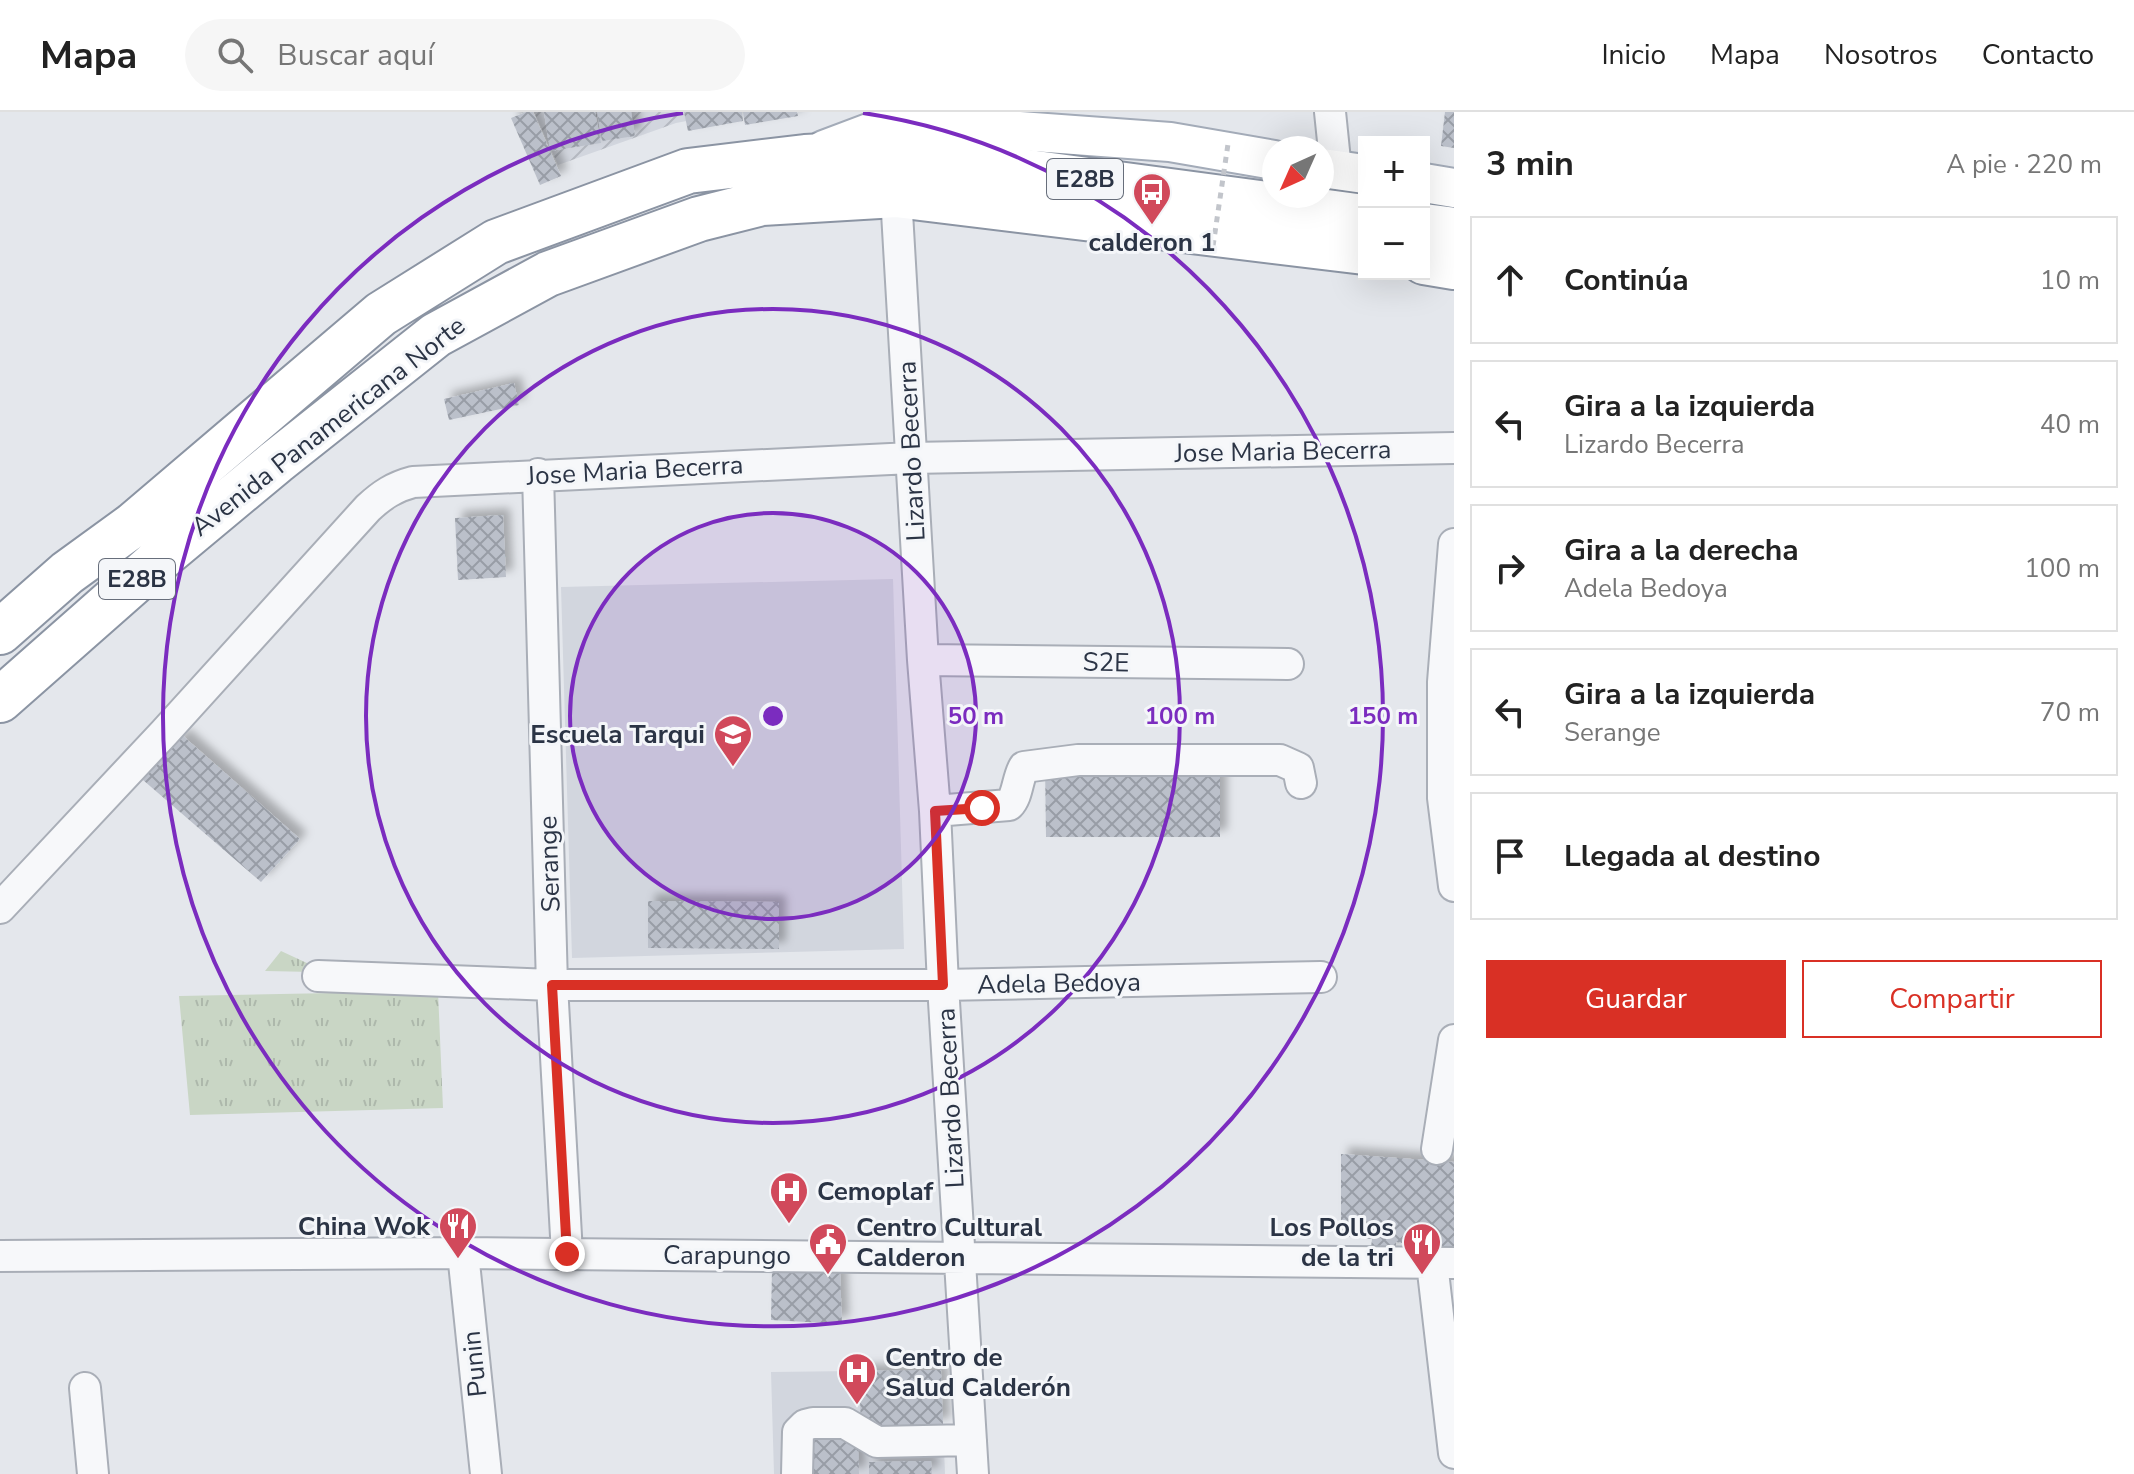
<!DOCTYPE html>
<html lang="es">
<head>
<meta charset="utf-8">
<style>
  body { margin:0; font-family:"Nunito Sans",sans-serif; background:#f6f6f6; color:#222 }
  .controls { position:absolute; right:24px; top:24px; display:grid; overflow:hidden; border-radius:0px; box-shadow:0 8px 32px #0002 }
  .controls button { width:72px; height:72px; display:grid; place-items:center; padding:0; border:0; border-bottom:2px solid #e0e0e0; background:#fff; color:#222; font:40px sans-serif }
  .compass { position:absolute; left:1262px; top:24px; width:72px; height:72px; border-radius:50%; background:#fff; box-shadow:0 8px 32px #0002; rotate:225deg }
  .stop { position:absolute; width:24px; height:24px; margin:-18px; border:6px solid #d93025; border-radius:50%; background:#fff }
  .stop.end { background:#d93025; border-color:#fff; box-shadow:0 2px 8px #0008 }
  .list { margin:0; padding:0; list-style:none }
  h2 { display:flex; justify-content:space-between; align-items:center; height:104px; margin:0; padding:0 32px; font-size:34px }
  h2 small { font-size:26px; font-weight:400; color:#767676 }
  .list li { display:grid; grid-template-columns:52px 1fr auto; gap:24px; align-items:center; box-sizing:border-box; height:128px; margin:0 16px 16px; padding:0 16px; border:2px solid #e0e0e0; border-radius:0px }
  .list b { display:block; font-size:30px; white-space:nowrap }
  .list p { margin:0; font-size:26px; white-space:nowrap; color:#767676 }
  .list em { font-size:26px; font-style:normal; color:#767676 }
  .actions { display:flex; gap:16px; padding:24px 32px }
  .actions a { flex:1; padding:18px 0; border:2px solid #d93025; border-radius:0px; text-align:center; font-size:28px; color:#d93025 }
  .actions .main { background:#d93025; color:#fff }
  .icon { flex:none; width:44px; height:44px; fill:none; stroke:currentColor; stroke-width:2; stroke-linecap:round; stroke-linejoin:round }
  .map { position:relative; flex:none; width:1454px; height:1362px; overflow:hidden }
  header { display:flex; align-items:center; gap:48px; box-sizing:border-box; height:112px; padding:0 40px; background:#fff; border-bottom:2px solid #e0e0e0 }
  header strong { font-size:38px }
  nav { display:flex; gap:44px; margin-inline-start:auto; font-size:28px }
  .search { width:560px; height:72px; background:#f6f6f6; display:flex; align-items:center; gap:20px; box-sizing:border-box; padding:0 28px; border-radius:44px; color:#767676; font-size:30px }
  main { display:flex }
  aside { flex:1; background:#fff }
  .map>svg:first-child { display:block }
</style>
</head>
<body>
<header>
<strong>Mapa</strong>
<div class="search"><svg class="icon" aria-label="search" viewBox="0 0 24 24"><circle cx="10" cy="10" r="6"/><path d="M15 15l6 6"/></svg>Buscar aquí</div>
<nav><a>Inicio</a><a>Mapa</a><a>Nosotros</a><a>Contacto</a></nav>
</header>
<main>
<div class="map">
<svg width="1454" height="1362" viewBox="0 0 1454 1362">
  <defs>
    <pattern id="industrial-furrows" width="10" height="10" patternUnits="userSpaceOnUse" patternTransform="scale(2)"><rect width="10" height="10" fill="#d2d6de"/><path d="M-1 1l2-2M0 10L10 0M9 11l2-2" fill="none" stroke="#b4b8c0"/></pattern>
    <pattern id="park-tufts" width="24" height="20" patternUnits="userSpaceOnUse" patternTransform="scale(2)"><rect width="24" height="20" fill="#c9d6c5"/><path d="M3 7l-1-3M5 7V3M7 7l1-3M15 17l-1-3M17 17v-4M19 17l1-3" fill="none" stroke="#adb8ab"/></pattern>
    <pattern id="building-cross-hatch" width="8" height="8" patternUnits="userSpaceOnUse" patternTransform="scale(2)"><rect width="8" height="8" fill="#bbc0ca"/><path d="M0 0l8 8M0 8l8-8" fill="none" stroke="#989da6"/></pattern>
    <filter id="shadow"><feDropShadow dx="7" dy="-7" stdDeviation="4" flood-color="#0004"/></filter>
  </defs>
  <rect width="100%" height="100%" fill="#e4e7ec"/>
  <path fill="#d2d6de" d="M893 467 904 837 572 846 561 475Z
    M941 1258 945 1362H774L771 1260Z"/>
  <path fill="url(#industrial-furrows)" d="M534 0H735L676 11 558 53Z"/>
  <path fill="url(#park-tufts)" d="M281 839 309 852 314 860 265 859Z
    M438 879 443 996 190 1003 179 884Z"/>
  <path fill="url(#building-cross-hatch)" filter="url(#shadow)" d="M526 0H533L561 64 540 73 511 6Z
    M544 0H595L601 31 550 39Z
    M597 0H631L635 24 602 29Z
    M684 0H742L743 9 688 19Z
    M743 0H797L798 4 745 13Z
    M1445 0H1454V36L1441 34Z
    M514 271 519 293 449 308 444 287Z
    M503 403 506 465 458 468 455 406Z
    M182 623 300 727 261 770 143 668Z
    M1045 652H1220V725H1046Z
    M648 789 779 790V837L648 836Z
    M1341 1042 1454 1050V1146L1422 1143V1134L1416 1133 1415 1142 1406 1140V1132L1396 1130V1139L1371 1135 1372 1127 1341 1124Z
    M772 1156 840 1159 842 1212 771 1208Z
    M941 1258 943 1313 861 1316 859 1259Z
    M807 1326H858L859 1362H808Z
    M931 1349 932 1362H869V1350Z"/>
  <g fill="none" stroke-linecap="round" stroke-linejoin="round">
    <g stroke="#a9aeb7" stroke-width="34">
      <path id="minor" d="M1330 0 1336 58
        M896 83 923 548 935 699 943 873 973 1362
        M538 362 552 873 567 1142
        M1454 432 1443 570V686L1454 774
        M923 548 1288 552
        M935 699 1009 693C1018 684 1017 667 1024 655L1078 648H1280L1298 656 1301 671
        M0 796 164 621 368 396C382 383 394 375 413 370L911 346 1454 336
        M318 864 552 873H943L1321 865
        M1437 1037 1454 928
        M463 1141 486 1362
        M0 1144 463 1141 1454 1151
        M1432 1151 1454 1341
        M85 1276 93 1362
        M797 1362 798 1320 805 1313 813 1311H845L877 1330 971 1328"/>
    </g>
    <g stroke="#a3abb8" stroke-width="42">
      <path id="major" d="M824 38 893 12 930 9 1006 18 1170 30 1274 48
        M1322 56 1364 62
        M1424 71 1454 76"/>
    </g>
    <g stroke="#8b94a3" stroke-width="48">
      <path id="highway" d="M1424 114 1454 118
        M1424 150 1454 155
        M0 520 67 461 133 413 381 202 496 130 688 59 805 45 886 41 1364 105
        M0 588 169 439 276 350 436 223 548 162 699 107 762 91 896 83 1364 140"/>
    </g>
    <use href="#minor" stroke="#f7f8fa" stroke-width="30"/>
    <use href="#major" stroke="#fff" stroke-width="38"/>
    <use href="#highway" stroke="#fff" stroke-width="44"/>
    <path stroke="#c2c5cb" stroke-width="5" stroke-dasharray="6 6" stroke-linecap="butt" d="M1213 134 1228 32"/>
  </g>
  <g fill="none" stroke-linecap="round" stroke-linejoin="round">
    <path stroke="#d93025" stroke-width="10" d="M567 1142 552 873H943L935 699 982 696"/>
  </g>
  <circle cx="773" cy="604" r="203" fill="#7b2cbf" fill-opacity=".12"/>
  <g fill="none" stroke="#7b2cbf" stroke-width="4">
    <circle cx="773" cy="604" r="203"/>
    <circle cx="773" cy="604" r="407"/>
    <path d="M863 1A610 610 0 1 1 683 1"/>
  </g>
  <defs>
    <g id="bus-pin" transform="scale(2)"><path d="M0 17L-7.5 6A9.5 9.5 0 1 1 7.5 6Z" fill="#d1495b" stroke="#f4f6f9"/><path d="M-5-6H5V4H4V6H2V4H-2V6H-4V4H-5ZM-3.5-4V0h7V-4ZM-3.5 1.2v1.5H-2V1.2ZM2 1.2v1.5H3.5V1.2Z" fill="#fff"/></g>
    <g id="university-pin" transform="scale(2)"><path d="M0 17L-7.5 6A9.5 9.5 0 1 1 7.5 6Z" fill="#d1495b" stroke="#f4f6f9"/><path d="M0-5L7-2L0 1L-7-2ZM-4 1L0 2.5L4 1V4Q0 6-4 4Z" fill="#fff"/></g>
    <g id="hospital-pin" transform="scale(2)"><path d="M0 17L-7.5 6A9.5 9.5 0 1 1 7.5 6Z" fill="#d1495b" stroke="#f4f6f9"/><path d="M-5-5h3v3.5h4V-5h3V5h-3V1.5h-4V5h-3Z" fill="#fff"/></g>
    <g id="restaurant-pin" transform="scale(2)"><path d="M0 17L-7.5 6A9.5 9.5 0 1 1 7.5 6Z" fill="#d1495b" stroke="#f4f6f9"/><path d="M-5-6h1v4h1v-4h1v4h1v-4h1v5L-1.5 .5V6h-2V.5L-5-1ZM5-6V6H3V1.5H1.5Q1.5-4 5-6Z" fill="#fff"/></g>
    <g id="civic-pin" transform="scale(2)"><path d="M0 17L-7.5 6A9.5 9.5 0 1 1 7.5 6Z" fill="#d1495b" stroke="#f4f6f9"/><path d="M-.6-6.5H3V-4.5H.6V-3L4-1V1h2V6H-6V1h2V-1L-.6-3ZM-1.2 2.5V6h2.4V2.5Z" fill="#fff"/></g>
  </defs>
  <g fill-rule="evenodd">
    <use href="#bus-pin" x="1152" y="80"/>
    <use href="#university-pin" x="733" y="622"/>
    <use href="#hospital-pin" x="789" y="1079"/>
    <use href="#restaurant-pin" x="458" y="1114"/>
    <use href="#civic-pin" x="828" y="1130"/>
    <use href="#restaurant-pin" x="1422" y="1130"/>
    <use href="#hospital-pin" x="857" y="1260"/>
  </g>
  <g text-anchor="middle" stroke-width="6" stroke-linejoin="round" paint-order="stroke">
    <g fill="#f4f6f9" stroke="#676e7b" stroke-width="2">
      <rect x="1047" y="47" width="76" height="40" rx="6"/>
      <rect x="99" y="447" width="76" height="40" rx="6"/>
    </g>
    <g font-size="24" font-weight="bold" fill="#2b3445">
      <text x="1085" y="75">E28B</text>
      <text x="137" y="475">E28B</text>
    </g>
    <g font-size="26" font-weight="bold" fill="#2b3445" stroke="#f4f6f9" text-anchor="end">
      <text x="1152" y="139" text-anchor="middle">calderon 1</text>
      <text x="705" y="631">Escuela Tarqui</text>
      <text x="817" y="1088" text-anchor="start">Cemoplaf</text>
      <text x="430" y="1123">China Wok</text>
      <text x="856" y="1124" text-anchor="start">Centro Cultural<tspan x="856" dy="30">Calderon</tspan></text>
      <text x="1394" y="1124">Los Pollos<tspan x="1394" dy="30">de la tri</tspan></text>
      <text x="885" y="1254" text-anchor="start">Centro de<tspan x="885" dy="30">Salud Calderón</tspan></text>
    </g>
    <g font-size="26" fill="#2b3445" stroke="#f4f6f9">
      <text transform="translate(328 314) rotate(-38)" y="9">Avenida Panamericana Norte</text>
      <text transform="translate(911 339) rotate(-93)" y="9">Lizardo Becerra</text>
      <text transform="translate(1283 339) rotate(-1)" y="9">Jose Maria Becerra</text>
      <text transform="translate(635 358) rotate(-3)" y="9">Jose Maria Becerra</text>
      <text transform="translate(1106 550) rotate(1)" y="9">S2E</text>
      <text transform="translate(549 752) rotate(-92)" y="9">Serange</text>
      <text transform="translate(1059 871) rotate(-1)" y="9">Adela Bedoya</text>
      <text transform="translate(950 986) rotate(-93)" y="9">Lizardo Becerra</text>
      <text x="727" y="1152">Carapungo</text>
      <text transform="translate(474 1252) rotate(-96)" y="9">Punin</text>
    </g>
  </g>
  <circle cx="773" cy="604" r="12" fill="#7b2cbf" stroke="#f4f6f9" stroke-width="4"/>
  <g font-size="24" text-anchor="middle" font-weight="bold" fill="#7b2cbf" stroke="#f4f6f9" stroke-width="6" stroke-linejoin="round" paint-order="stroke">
    <text x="976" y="612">50 m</text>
    <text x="1180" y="612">100 m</text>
    <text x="1383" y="612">150 m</text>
  </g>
</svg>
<div class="controls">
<button>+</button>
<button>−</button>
</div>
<svg class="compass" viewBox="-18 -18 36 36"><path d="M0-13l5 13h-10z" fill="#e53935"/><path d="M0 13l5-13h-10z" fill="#767676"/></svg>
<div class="stop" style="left:982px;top:696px"></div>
<div class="stop end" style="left:567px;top:1142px"></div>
</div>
<aside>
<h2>3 min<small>A pie · 220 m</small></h2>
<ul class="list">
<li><svg class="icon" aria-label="ahead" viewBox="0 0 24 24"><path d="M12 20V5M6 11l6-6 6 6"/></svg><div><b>Continúa</b></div><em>10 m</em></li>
<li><svg class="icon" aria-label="left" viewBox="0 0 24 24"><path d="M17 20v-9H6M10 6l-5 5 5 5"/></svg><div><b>Gira a la izquierda</b><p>Lizardo Becerra</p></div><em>40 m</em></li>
<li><svg class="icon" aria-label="right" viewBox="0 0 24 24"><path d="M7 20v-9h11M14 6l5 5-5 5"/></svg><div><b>Gira a la derecha</b><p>Adela Bedoya</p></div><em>100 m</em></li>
<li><svg class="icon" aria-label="left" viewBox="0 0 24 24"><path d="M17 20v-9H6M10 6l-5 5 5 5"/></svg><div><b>Gira a la izquierda</b><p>Serange</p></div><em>70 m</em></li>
<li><svg class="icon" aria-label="arrive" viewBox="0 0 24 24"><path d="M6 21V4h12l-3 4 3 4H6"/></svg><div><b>Llegada al destino</b></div></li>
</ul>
<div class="actions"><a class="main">Guardar</a><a>Compartir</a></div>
</aside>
</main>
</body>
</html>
